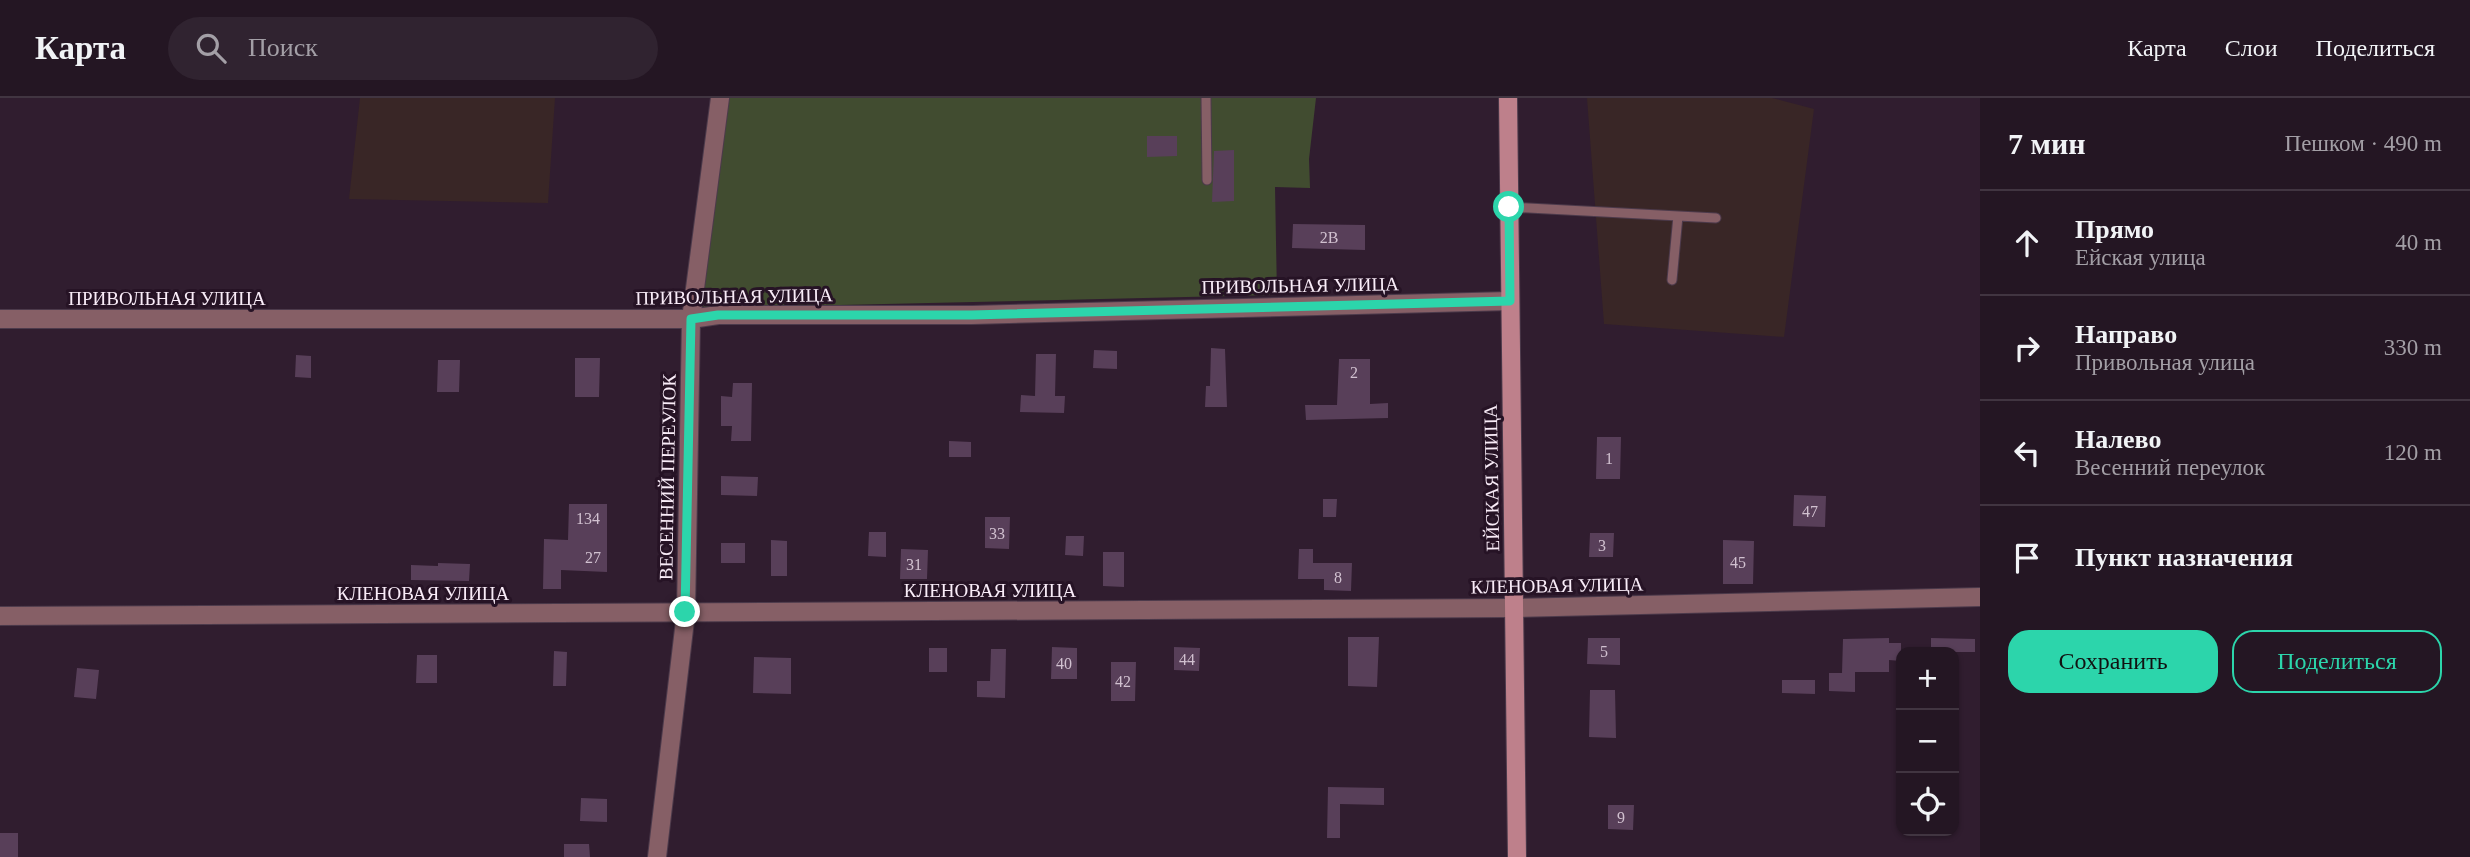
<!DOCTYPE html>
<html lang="ru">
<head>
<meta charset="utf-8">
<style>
  body { margin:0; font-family:Georgia,serif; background:#302330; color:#f1f3f6 }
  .controls { position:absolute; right:21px; bottom:21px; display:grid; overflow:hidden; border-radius:14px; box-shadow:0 2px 5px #0004 }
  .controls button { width:63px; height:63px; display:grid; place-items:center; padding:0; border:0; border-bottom:2px solid #413541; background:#241623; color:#f1f3f6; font:35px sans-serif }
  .stop { position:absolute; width:21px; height:21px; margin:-16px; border:5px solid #2cd5ab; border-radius:50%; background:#fff }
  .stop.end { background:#2cd5ab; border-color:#fff; box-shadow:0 2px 7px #0008 }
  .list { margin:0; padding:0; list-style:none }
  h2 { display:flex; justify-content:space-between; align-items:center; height:91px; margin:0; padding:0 28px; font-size:30px }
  h2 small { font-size:23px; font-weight:400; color:#a39fa6 }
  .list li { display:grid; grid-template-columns:46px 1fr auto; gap:21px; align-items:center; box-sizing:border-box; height:105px; padding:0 28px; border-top:2px solid #413541 }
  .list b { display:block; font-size:26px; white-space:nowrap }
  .list p { margin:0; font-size:23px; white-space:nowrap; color:#a39fa6 }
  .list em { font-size:23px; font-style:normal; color:#a39fa6 }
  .actions { display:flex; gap:14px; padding:21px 28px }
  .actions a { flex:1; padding:16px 0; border:2px solid #2cd5ab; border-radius:21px; text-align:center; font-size:24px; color:#2cd5ab }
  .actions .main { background:#2cd5ab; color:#111 }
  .icon { flex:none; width:38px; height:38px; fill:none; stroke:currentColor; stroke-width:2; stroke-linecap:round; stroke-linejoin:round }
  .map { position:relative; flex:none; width:1980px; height:759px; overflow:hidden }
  header { display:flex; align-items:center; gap:42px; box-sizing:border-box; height:98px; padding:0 35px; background:#241623; border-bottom:2px solid #413541 }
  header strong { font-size:33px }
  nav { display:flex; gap:38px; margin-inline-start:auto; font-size:24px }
  .search { width:490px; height:63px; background:#302330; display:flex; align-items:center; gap:18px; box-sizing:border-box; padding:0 24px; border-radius:38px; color:#a39fa6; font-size:26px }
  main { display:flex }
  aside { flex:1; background:#241623 }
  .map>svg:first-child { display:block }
</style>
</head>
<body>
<header>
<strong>Карта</strong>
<div class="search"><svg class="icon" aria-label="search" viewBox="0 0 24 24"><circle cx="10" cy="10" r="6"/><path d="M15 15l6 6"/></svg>Поиск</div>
<nav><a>Карта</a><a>Слои</a><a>Поделиться</a></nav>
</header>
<main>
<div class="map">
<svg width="1980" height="759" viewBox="0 0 1980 759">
  <rect width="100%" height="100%" fill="#301d2f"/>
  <path fill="#392626" d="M360 0H555L548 105 349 101Z
    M1587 0H1772L1814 11 1784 239 1604 226Z"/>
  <path fill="#414c30" d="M727 0H1316L1309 61 1310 90 1275 89 1277 197 705 210 699 204Z"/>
  <path fill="#583f59" d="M1147 38H1177V58L1147 59Z
    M1234 52V103L1212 104 1214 53Z
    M1293 126 1365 127V152L1292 150Z
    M1211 250 1225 251 1227 309H1205L1206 288H1210Z
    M1094 252 1117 253V271L1093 270Z
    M1036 256H1056L1055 298H1065L1064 315 1020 314 1021 297 1035 298Z
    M296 257 311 258V280L295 279Z
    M575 260H600L599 299H575Z
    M1339 261H1370V306L1388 305V320L1306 322 1305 307H1337Z
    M438 262H460L459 294H437Z
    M733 285H752L751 343H731L732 328H721V298L732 299Z
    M1597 339H1621L1620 381H1596Z
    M949 343 971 344V359H949Z
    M721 378 758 379 757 398 721 397Z
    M1794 397 1826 398 1825 429 1793 428Z
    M1323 401H1337L1336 419H1323Z
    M569 406H607V474L561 472V491H543L544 441 568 442Z
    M985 419H1010L1009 451 985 450Z
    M869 434H886V459L868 458Z
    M1590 435H1614L1613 459H1589Z
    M1066 438H1084L1083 458 1065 457Z
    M771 442 787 443V478H771Z
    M1723 442 1754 443 1753 486H1723Z
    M721 445H745V465H721Z
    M901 451 928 452 927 481H900Z
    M1299 451H1313V465H1352L1351 493 1324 492V481H1298Z
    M1103 454H1124V489L1103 488Z
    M438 465 470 466 469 483 411 482V467L438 468Z
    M1348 539H1379L1377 589 1348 588Z
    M1588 540H1620V567L1587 566Z
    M1889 540V545H1901V563L1889 562V574H1855V594L1829 593V575H1842L1843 541Z
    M1931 540 1975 541V554H1931Z
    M1052 549 1077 550V581H1051Z
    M1174 549 1200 550 1199 573 1174 572Z
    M929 550H947V574H929Z
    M991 551H1006L1005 600 977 599V583H990Z
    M554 553 567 554 566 588H553Z
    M417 557H437V585H416Z
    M754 559 791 560V596L753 595Z
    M1111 564H1136L1135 603H1111Z
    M77 570 99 572 96 601 74 599Z
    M1782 582H1815V596L1782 595Z
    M1590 592H1615L1616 640 1589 639Z
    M1328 689 1384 690V707L1340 706V740H1327Z
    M581 700 607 701V724L580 723Z
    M1608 707H1634L1633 732 1608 731Z
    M0 735H18V759H0Z
    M564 746H589L590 759H564Z"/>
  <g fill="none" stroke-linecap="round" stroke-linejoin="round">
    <g stroke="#4c3a4b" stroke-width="11">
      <path id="lane" d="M1206 0 1207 82
        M1509 109 1716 120
        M1672 182 1678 118"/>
    </g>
    <g stroke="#4c3a4b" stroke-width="20">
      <path id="street" d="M0 221H691L718 217H972L1510 203
        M0 518 1514 510 1980 499
        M657 759 686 514 691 221 720 0"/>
    </g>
    <g stroke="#4c3a4b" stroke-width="20">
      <path id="secondary" d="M1508 0 1517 759"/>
    </g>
    <use href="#lane" stroke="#865f66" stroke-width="9"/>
    <use href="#street" stroke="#865f66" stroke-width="18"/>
    <use href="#secondary" stroke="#be808b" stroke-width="18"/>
  </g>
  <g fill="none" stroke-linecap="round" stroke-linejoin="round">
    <path stroke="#2cd5ab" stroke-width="9" d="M685 514 691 221 718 217H972L1510 203 1509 109"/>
  </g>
  <g text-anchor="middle" stroke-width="6" stroke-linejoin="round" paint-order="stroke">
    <g font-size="16" fill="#d1c1d0">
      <text x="1329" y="145">2В</text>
      <text x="1354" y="280">2</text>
      <text x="1609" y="366">1</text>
      <text x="1810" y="419">47</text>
      <text x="588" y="426">134</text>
      <text x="997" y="441">33</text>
      <text x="1602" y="453">3</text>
      <text x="593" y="465">27</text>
      <text x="1738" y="470">45</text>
      <text x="914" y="472">31</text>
      <text x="1338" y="485">8</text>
      <text x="1604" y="559">5</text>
      <text x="1187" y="567">44</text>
      <text x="1064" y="571">40</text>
      <text x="1123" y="589">42</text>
      <text x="1621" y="725">9</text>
    </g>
    <g font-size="19" fill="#f9ecf8" stroke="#261325">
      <text transform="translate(1300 187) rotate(-1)" y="7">ПРИВОЛЬНАЯ УЛИЦА</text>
      <text transform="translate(734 198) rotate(-1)" y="7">ПРИВОЛЬНАЯ УЛИЦА</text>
      <text x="167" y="207">ПРИВОЛЬНАЯ УЛИЦА</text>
      <text transform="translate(667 379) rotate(-89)" y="7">ВЕСЕННИЙ ПЕРЕУЛОК</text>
      <text transform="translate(1491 380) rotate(-91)" y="7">ЕЙСКАЯ УЛИЦА</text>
      <text transform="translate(1557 487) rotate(-1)" y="7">КЛЕНОВАЯ УЛИЦА</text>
      <text x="990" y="499">КЛЕНОВАЯ УЛИЦА</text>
      <text x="423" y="502">КЛЕНОВАЯ УЛИЦА</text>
    </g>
  </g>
</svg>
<div class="controls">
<button>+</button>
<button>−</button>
<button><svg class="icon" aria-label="locate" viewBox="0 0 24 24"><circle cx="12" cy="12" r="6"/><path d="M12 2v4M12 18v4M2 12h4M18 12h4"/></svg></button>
</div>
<div class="stop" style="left:1509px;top:109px"></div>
<div class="stop end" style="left:685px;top:514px"></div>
</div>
<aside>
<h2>7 мин<small>Пешком · 490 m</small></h2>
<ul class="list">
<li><svg class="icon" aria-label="ahead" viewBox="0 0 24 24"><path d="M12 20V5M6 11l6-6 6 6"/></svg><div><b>Прямо</b><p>Ейская улица</p></div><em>40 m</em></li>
<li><svg class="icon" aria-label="right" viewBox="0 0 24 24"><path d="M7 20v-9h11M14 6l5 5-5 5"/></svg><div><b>Направо</b><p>Привольная улица</p></div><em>330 m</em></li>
<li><svg class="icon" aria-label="left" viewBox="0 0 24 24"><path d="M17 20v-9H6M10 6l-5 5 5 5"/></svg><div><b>Налево</b><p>Весенний переулок</p></div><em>120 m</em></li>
<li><svg class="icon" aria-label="arrive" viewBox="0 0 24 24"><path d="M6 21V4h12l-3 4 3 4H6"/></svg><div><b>Пункт назначения</b></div></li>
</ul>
<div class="actions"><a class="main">Сохранить</a><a>Поделиться</a></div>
</aside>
</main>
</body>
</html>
